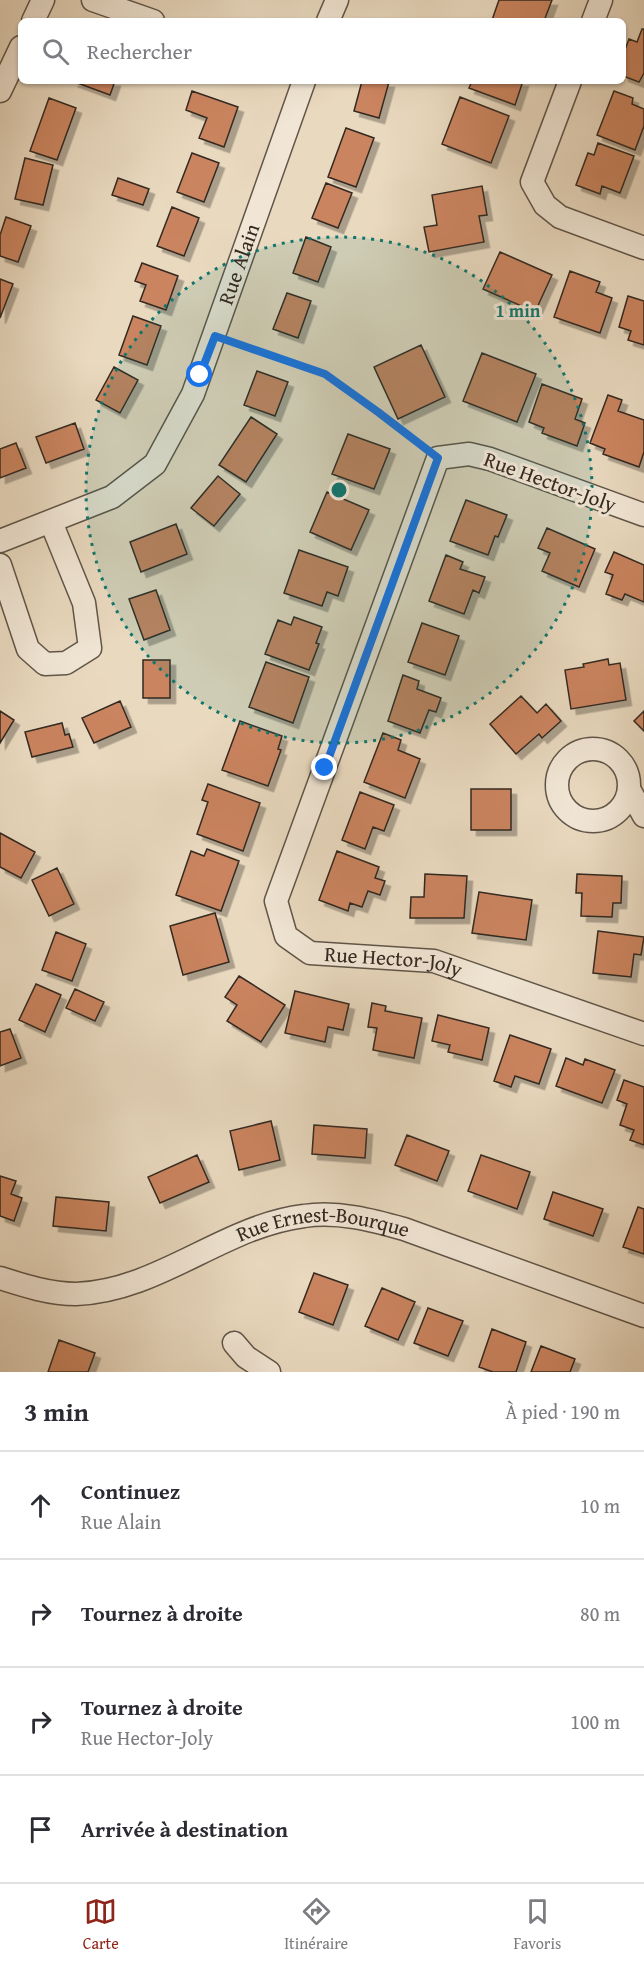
<!DOCTYPE html>
<html lang="fr">
<head>
<meta charset="utf-8">
<style>
  body { margin:0; font-family:"Gentium Book Plus",serif; background:#f2f2f3; color:#2b2b33 }
  .stop { position:absolute; width:18px; height:18px; margin:-14px; border:4px solid #1a73e8; border-radius:50%; background:#fff }
  .stop.end { background:#1a73e8; border-color:#fff; box-shadow:0 2px 6px #0008 }
  .list { margin:0; padding:0; list-style:none }
  h2 { display:flex; justify-content:space-between; align-items:center; height:78px; margin:0; padding:0 24px; font-size:26px }
  h2 small { font-size:20px; font-weight:400; color:#7c7c81 }
  .list li { display:grid; grid-template-columns:39px 1fr auto; gap:18px; align-items:center; box-sizing:border-box; height:108px; padding:0 24px; border-top:2px solid #e1e1e2 }
  .list b { display:block; font-size:22px; white-space:nowrap }
  .list p { margin:0; font-size:20px; white-space:nowrap; color:#7c7c81 }
  .list em { font-size:20px; font-style:normal; color:#7c7c81 }
  .icon { flex:none; width:33px; height:33px; fill:none; stroke:currentColor; stroke-width:2; stroke-linecap:round; stroke-linejoin:round }
  .map { position:relative; flex:none; width:644px; height:1372px; overflow:hidden }
  .search { position:absolute; background:#fff; box-shadow:0 2px 4px #0004; left:18px; right:18px; top:18px; height:66px; display:flex; align-items:center; gap:15px; box-sizing:border-box; padding:0 21px; border-radius:9px; color:#7c7c81; font-size:22px }
  .sheet { height:510px; background:#fff }
  nav { display:flex; justify-content:space-around; align-items:center; box-sizing:border-box; height:84px; border-top:2px solid #e1e1e2; background:#fff; font-size:16px; color:#7c7c81 }
  nav a { display:grid; justify-items:center; gap:3px }
  nav .on { color:#8f2418 }
  .map>svg:first-child { display:block }
</style>
</head>
<body>
<div class="map">
<svg width="644" height="1372" viewBox="0 0 644 1372">
  <defs>
    <filter id="shadow"><feDropShadow dx="5.5" dy="5.5" stdDeviation="0" flood-color="#0004"/></filter>
  </defs>
  <rect width="100%" height="100%" fill="#e9d9bf"/>
  <filter id="stains"><feTurbulence type="fractalNoise" baseFrequency=".00333" numOctaves="4"/><feColorMatrix values="0 0 0 0 .2 0 0 0 0 .09 0 0 0 0 .02 0 0 0 .5 -.17"/></filter>
  <radialGradient id="worn" r=".72"><stop offset=".6" stop-color="#630" stop-opacity="0"/><stop offset="1" stop-color="#630" stop-opacity=".3"/></radialGradient>
  <path fill="#ca845f" stroke="#332921" stroke-width="1.5" filter="url(#shadow)" d="M499 0H552L544 21H495L492 20Z
    M642 29H644V73L639 82 623 76V55L629 39 637 42Z
    M72 81H115L110 95Z
    M362 81 389 82 379 118 354 111Z
    M472 81H523L515 105 469 88Z
    M192 91 238 107 224 147 199 138 207 118 186 110Z
    M614 91 633 98 632 104 644 109V126L635 150 597 135Z
    M460 97 509 116 491 163 442 144Z
    M49 98 76 108 57 160 30 151Z
    M346 128 374 138 356 187 328 177Z
    M598 143 634 156 620 193 602 186 600 194 576 185 588 153 594 155Z
    M192 153 219 163 204 202 177 192Z
    M25 158 53 165 43 205 15 199Z
    M118 178 149 189 143 205 112 195Z
    M326 183 352 193 338 228 312 218Z
    M482 186 487 215 479 216 484 242 429 252 424 227 437 225 432 195Z
    M172 207 199 218 184 256 157 246Z
    M6 217 31 226 18 262 0 256V235Z
    M306 237 331 247 318 282 293 273Z
    M500 252 552 275 535 312 483 289Z
    M142 263 178 276 166 310 140 301 146 285 135 281Z
    M570 271 600 282 596 292 612 298 600 333 554 317Z
    M0 279 13 284 0 318Z
    M287 293 311 301 298 338 273 329Z
    M628 296 644 301V345L628 340 631 331 619 327Z
    M133 316 161 326 147 365 119 355Z
    M421 345 445 397 398 419 374 367Z
    M482 353 536 374 517 422 463 401Z
    M114 367 138 380 120 413 96 400Z
    M257 371 288 382 275 416 244 405Z
    M542 384 582 399 575 419 585 423 577 446 542 433 544 428 529 422Z
    M608 395 622 400 618 411 644 420V452L639 467 603 454 605 449 590 443Z
    M251 417 277 434 246 482 219 465Z
    M75 423 84 449 46 463 36 437Z
    M348 434 390 449 374 489 332 474Z
    M16 443 26 468 0 478V449Z
    M218 476 240 494 214 526 191 508Z
    M327 492 369 510 351 550 310 532Z
    M466 500 507 515 498 537 495 536 488 555 450 541Z
    M176 524 187 554 141 572 130 542Z
    M547 528 595 549 579 587 542 571 550 553 538 548Z
    M299 550 348 567 338 596 327 592 322 606 284 593Z
    M614 552 644 565V602L625 594 622 600 606 594 613 575 605 572Z
    M446 555 463 562 460 569 485 577 479 593 473 590 464 614 429 601Z
    M156 590 170 630 144 640 129 599Z
    M294 617 322 627 316 643 319 644 309 670 265 654 278 620 291 625Z
    M422 623 459 636 445 675 408 662Z
    M608 659 609 665 620 663 626 700 571 709 565 670 584 667 583 664Z
    M143 660H170V698H143Z
    M266 662 309 677 293 723 249 707Z
    M403 675 419 681 417 689 441 698 436 712 429 710 420 733 388 721Z
    M521 696 537 713 546 704 561 721 542 738 539 734 516 754 490 724Z
    M120 701 131 727 94 743 82 718Z
    M0 711 14 720 0 743Z
    M644 711V731L634 721Z
    M240 721 282 736 278 749 281 750 268 786 222 770Z
    M62 723 65 735 69 734 73 747 32 757 25 732Z
    M383 733 401 740 398 750 420 759 405 798 364 782Z
    M208 784 260 803 243 851 197 834 208 802 202 800Z
    M471 789H511V830H471Z
    M360 792 394 805 384 831 373 827 365 849 342 840Z
    M0 833 35 852 21 878 0 867Z
    M207 849 239 861 221 911 176 895 191 851 204 856Z
    M337 851 379 867 375 878 385 881 380 895 368 891 362 907 350 903 348 911 319 900Z
    M57 868 74 904 49 916 32 880Z
    M425 874 467 876 464 918H410L411 897H424Z
    M577 874 622 876 621 903H613L612 917 581 916 582 893H576Z
    M479 892 532 900 526 940 472 933Z
    M215 913 229 962 183 975 170 926Z
    M598 931 644 937 641 955 634 954 631 977 593 973Z
    M56 932 86 944 72 981 42 970Z
    M239 976 285 1005 261 1042 227 1021 237 1005 225 997Z
    M36 984 61 995 45 1032 19 1020Z
    M75 989 104 1002 95 1021 66 1008Z
    M295 991 349 1004 343 1030 328 1027 325 1042 285 1033Z
    M372 1003 386 1006 385 1011 422 1018 414 1058 373 1050 377 1028 368 1027Z
    M438 1015 489 1028 482 1060 448 1052 450 1045 432 1041Z
    M10 1029 21 1058 0 1066V1032Z
    M510 1035 551 1049 539 1084 515 1076 511 1087 494 1081Z
    M566 1058 583 1065 585 1059 615 1070 602 1103 556 1086Z
    M624 1080 644 1087V1145L630 1140 634 1130 620 1125 627 1104 617 1100Z
    M271 1121 280 1160 239 1170 230 1131Z
    M314 1125 367 1129 365 1158 312 1154Z
    M407 1135 449 1151 437 1181 395 1165Z
    M197 1155 209 1182 160 1203 148 1177Z
    M481 1155 530 1172 517 1209 468 1191Z
    M0 1176 16 1181 11 1194 22 1198 14 1221 0 1216Z
    M553 1192 603 1209 593 1236 544 1219Z
    M56 1197 109 1202 106 1231 53 1226Z
    M638 1207 644 1209V1254L623 1247Z
    M314 1273 348 1285 333 1325 299 1312Z
    M382 1288 415 1302 398 1340 365 1326Z
    M428 1308 463 1321 448 1356 414 1343Z
    M492 1329 526 1342 516 1372H493L479 1367Z
    M59 1340 95 1353 88 1372H48Z
    M541 1346 575 1359 570 1372H531Z"/>
  <g fill="none" stroke-linecap="round" stroke-linejoin="round">
    <g stroke="#605548" stroke-width="25">
      <g id="minor">
        <path d="M93 0 153 21"/>
        <path d="M33 21 43 0"/>
        <path d="M328 21 337 0"/>
        <path d="M593 21 601 0"/>
        <path d="M570 81 532 182 545 205 560 217 644 248"/>
        <path d="M0 91 21 47"/>
        <path id="s1" d="M644 515 490 459 469 454 438 458 276 901 286 936 310 953 434 961 644 1034"/>
        <path id="s2" d="M0 541 112 497 155 464 193 394 304 81"/>
        <path d="M0 565 28 649 45 664 66 663 90 648 84 603 51 522"/>
        <circle cx="593" cy="785" r="36"/>
        <path d="M629 789 644 816"/>
        <path id="s3" d="M0 1278C25 1286 50 1294 76 1294 159 1291 223 1226 304 1216 338 1211 372 1220 404 1229L644 1316"/>
        <path d="M234 1343 246 1357 269 1372"/>
      </g>
    </g>
    <path stroke="#332921" stroke-width="4" stroke-dasharray="4.5 3" stroke-linecap="butt" d="M233 342 325 374 421 445"/>
    <use href="#minor" stroke="#f1e6d5" stroke-width="22"/>
  </g>
  <g fill="none" stroke-linecap="round" stroke-linejoin="round">
    <path stroke="#1a73e8" stroke-width="8" d="M200 375 215 336 325 374 378 412 438 458 325 768"/>
  </g>
  <circle cx="339" cy="490" r="253" fill="#0f766e" fill-opacity=".12"/>
  <circle fill="none" stroke="#0f766e" stroke-width="3" stroke-dasharray="3 6" cx="339" cy="490" r="253"/>
  <g text-anchor="middle" stroke-width="6" stroke-linejoin="round" paint-order="stroke">
    <g font-size="21" fill="#332921" stroke="#f1e6d5">
      <text dy="7" stroke="none"><textPath href="#s2" startOffset="392">Rue Alain</textPath></text>
      <text transform="translate(550 482) rotate(20)" y="7">Rue Hector-Joly</text>
      <text dy="7" stroke="none"><textPath href="#s1" startOffset="838">Rue Hector-Joly</textPath></text>
      <text dy="7" stroke="none"><textPath href="#s3" startOffset="339">Rue Ernest-Bourque</textPath></text>
    </g>
  </g>
  <circle cx="339" cy="490" r="9" fill="#0f766e" stroke="#f1e6d5" stroke-width="3"/>
  <g font-size="18" text-anchor="middle" font-weight="bold" fill="#0f766e" stroke="#f1e6d5" stroke-width="6" stroke-linejoin="round" paint-order="stroke">
    <text x="518" y="317">1 min</text>
  </g>
  <rect width="100%" height="100%" filter="url(#stains)"/>
  <rect width="100%" height="100%" fill="url(#worn)"/>
</svg>
<div class="stop" style="left:200px;top:375px"></div>
<div class="stop end" style="left:325px;top:768px"></div>
<div class="search"><svg class="icon" aria-label="search" viewBox="0 0 24 24"><circle cx="10" cy="10" r="6"/><path d="M15 15l6 6"/></svg>Rechercher</div>
</div>
<section class="sheet">
<h2>3 min<small>À pied · 190 m</small></h2>
<ul class="list">
<li><svg class="icon" aria-label="ahead" viewBox="0 0 24 24"><path d="M12 20V5M6 11l6-6 6 6"/></svg><div><b>Continuez</b><p>Rue Alain</p></div><em>10 m</em></li>
<li><svg class="icon" aria-label="right" viewBox="0 0 24 24"><path d="M7 20v-9h11M14 6l5 5-5 5"/></svg><div><b>Tournez à droite</b></div><em>80 m</em></li>
<li><svg class="icon" aria-label="right" viewBox="0 0 24 24"><path d="M7 20v-9h11M14 6l5 5-5 5"/></svg><div><b>Tournez à droite</b><p>Rue Hector-Joly</p></div><em>100 m</em></li>
<li><svg class="icon" aria-label="arrive" viewBox="0 0 24 24"><path d="M6 21V4h12l-3 4 3 4H6"/></svg><div><b>Arrivée à destination</b></div></li>
</ul>
</section>
<nav>
<a class="on"><svg class="icon" aria-label="map" viewBox="0 0 24 24"><path d="M3 6l6-2 6 2 6-2v14l-6 2-6-2-6 2zM9 4v14M15 6v14"/></svg>Carte</a>
<a><svg class="icon" aria-label="directions" viewBox="0 0 24 24"><path d="M12 3l9 9-9 9-9-9zM9 14v-3h6M13 9l2 2-2 2"/></svg>Itinéraire</a>
<a><svg class="icon" aria-label="saved" viewBox="0 0 24 24"><path d="M7 4h10v16l-5-4-5 4z"/></svg>Favoris</a>
</nav>
</body>
</html>
